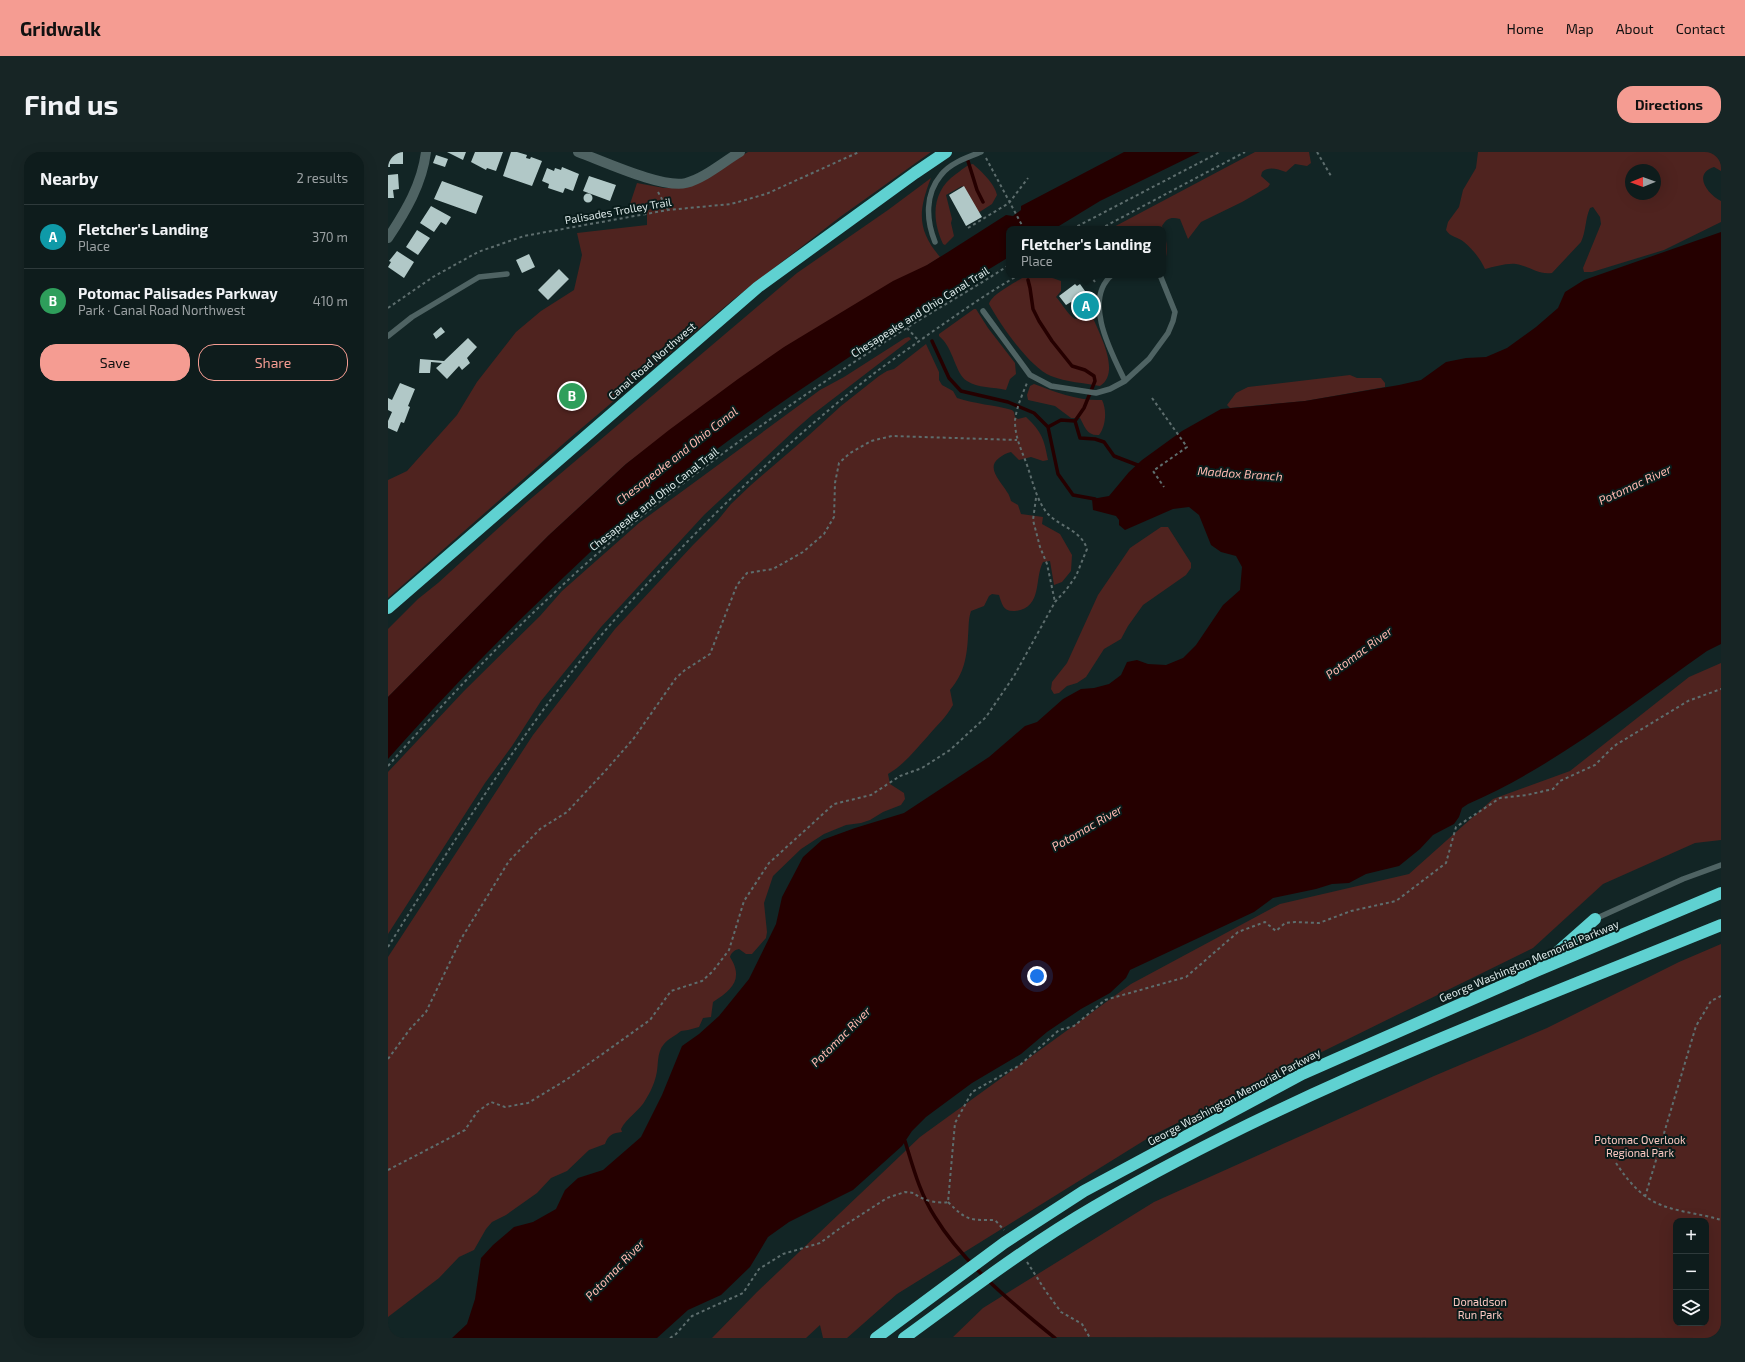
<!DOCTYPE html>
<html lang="en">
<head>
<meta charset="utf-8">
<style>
  body { margin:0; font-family:"Exo 2",sans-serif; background:#172525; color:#f1f3f6 }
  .controls { position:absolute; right:12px; bottom:12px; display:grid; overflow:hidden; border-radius:8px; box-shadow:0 4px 16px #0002 }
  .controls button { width:36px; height:36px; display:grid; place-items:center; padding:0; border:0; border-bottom:1px solid #2e3a3b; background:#0e1c1c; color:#f1f3f6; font:20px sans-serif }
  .compass { position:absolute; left:1237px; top:12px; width:36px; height:36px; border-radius:50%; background:#0e1c1c; box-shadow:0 4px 16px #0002; rotate:269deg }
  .you { position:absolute; left:649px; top:824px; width:14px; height:14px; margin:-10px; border:3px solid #fff; border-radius:50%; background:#1a73e8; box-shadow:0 0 0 6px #1a73e833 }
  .badge { display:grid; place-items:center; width:26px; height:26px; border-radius:50%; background:#f59c92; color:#fff; font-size:13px; font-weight:700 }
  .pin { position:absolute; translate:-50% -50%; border:2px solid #fff; box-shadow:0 1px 4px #0006 }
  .popup { position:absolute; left:618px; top:74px; width:160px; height:52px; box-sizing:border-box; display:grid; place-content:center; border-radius:8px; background:#0e1c1c; filter:drop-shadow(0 1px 3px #0005); font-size:13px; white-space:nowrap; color:#9ba1a3 }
  .popup b { font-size:15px; color:#f1f3f6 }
  .popup::after { content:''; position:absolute; left:50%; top:100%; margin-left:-8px; border:8px solid transparent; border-top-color:#0e1c1c }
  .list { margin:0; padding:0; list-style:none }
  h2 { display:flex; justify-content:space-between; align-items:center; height:52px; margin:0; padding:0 16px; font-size:17px }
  h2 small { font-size:13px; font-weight:400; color:#9ba1a3 }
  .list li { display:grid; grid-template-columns:26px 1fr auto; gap:12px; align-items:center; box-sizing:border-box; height:64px; padding:0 16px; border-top:1px solid #2e3a3b }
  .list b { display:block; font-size:15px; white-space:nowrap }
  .list p { margin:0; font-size:13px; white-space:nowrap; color:#9ba1a3 }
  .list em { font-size:13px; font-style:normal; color:#9ba1a3 }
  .actions { display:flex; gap:8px; padding:12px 16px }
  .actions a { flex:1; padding:9px 0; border:1px solid #f59c92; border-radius:16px; text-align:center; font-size:14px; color:#f59c92 }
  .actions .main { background:#f59c92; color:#111 }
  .icon { flex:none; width:22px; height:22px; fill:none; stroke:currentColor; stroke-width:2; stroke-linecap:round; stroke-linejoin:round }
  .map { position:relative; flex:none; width:1333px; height:1186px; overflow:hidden; border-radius:16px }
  header { display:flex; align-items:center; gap:24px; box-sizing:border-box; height:56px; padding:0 20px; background:#f59c92; color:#111 }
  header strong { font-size:19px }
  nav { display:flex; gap:22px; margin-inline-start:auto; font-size:14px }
  .intro { display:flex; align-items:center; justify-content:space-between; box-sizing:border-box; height:96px; padding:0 24px }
  h1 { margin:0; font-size:28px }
  .button { padding:10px 18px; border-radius:16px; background:#f59c92; color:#111; font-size:14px; font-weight:700 }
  main { display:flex; gap:24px; padding:0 24px }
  aside { flex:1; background:#0e1c1c; border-radius:16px; box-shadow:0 4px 16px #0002 }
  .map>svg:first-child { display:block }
</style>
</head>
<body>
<header>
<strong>Gridwalk</strong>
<nav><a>Home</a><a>Map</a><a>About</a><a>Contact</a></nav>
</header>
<div class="intro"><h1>Find us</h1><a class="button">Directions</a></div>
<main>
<aside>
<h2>Nearby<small>2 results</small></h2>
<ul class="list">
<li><span class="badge" style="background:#0f9aa8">A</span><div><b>Fletcher's Landing</b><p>Place</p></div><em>370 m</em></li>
<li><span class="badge" style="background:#2e9e5b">B</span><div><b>Potomac Palisades Parkway</b><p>Park · Canal Road Northwest</p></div><em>410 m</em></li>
</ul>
<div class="actions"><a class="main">Save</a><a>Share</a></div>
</aside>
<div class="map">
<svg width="1333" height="1186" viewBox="0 0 1333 1186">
  <rect width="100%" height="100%" fill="#122525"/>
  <path fill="#4f231f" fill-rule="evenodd" d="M360 0H543L452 65 346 147 182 286 0 446V328L19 319 69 263 89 230 128 180 153 159 186 138 194 103 189 81 259 73V59L270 52 241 55 249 31 276 36H298Z
    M867 0H921L923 11 919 14 907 12 898 20C889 17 881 14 874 20L873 24 882 32 880 35 854 50 813 70 800 87 792 67C783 65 779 66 774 74L775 77H722Z
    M1090 0H1333V19L1326 15C1304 22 1320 43 1333 49V70L1276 98 1204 120H1196L1195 116 1213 72 1212 65 1205 55 1202 56C1197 67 1198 80 1193 90L1164 121C1150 123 1141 114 1128 112 1118 111 1106 115 1097 117 1092 106 1085 98 1076 90 1070 85 1062 85 1058 78L1060 70 1071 55 1075 38 1088 16ZM1243 18H1267V42H1243Z
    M585 12C593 19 607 32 609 43L604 52 590 61 574 34 558 43 564 67 563 71 566 84 557 93 555 92C543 66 544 39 568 22 574 18 578 13 585 12Z
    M543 26C530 59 529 78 552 105L300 266 238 312 160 384 0 545V477L30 447 50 431 139 350 409 121 500 58Z
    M775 77C780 92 780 102 775 116Z
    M639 123H656L673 129V139L668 145C673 150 682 166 688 167 692 167 698 165 701 164L705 166C712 183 733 221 712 234 696 231 678 230 663 224 641 215 612 172 601 152 603 142 630 129 639 123Z
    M586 157H588L600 176 627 211 628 222 622 227 618 238C606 235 589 236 579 229 567 222 566 196 551 184V182Z
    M521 185 523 187 424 263 408 277 316 363 213 475 153 549 124 594 97 631 0 782V620L76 539 152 464 174 439 251 371 432 238 456 225 517 186Z
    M538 192 551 220V228L554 233 565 239 569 246C587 252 606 253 624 258L626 260 627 265 630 267 638 265C654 280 656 287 660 308L655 309 643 305 631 308 623 300C618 301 615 303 611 306 597 316 614 331 619 340 621 342 622 346 623 349L630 353 633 362 655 365 654 372 672 382 684 403 683 419 674 430 666 433 662 409 655 410C646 427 655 456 627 459 615 460 614 452 611 443L604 442 601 444 596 454 583 459C580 468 581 475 580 484 579 505 576 522 562 538L565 553C557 567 550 572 540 584 527 598 516 613 500 622L502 632 516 641 517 647 513 653 495 660 482 668 473 671 458 673 436 682 413 697 385 724 376 751 379 780 378 786 364 802H358L351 797C346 798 343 801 342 805 356 827 344 838 325 850L323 865 315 866 311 875 300 878 293 879C287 884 280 887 276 892 268 901 271 914 268 924 266 932 262 941 258 947 252 959 239 965 233 977L234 980C225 981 220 983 217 992L201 998 179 1019 163 1026 149 1041 118 1063 104 1070 98 1077 86 1098 71 1105 51 1126 0 1165V805L145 583 227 477 305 393 330 368 343 352 363 333 420 284 453 254 491 224 499 219 506 217Z
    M962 223 969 226H993L997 231V235L917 249 842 256 839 253 848 241 860 235Z
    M646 232C667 240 691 249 714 248 719 258 718 274 711 283 699 284 697 275 692 266H683L667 254 640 248 639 243 642 234Z
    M773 375H780L803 411V416L798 423 755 453 740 474 733 487 716 497 698 525 689 531 679 534 671 541 666 542 663 537 664 530 679 511 710 443 742 396Z
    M1333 511V688L1307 691 1215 732 1145 796 765 983 509 1142 459 1186H435L432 1173 418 1186H324L369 1140 532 985 743 832 892 752 1021 722 1105 647 1182 619 1301 525Z
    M1333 792V1186L565 1185 595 1156 766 1050 1046 924 1159 876 1291 810ZM1288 1069H1318V1171H1288Z"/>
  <path fill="#250000" d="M736 0H812L712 49 666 77H621V105C491 184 360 267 242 365 206 395 173 428 139 461 91 508 45 556 0 607V545L160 384 238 312 281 278 350 227 396 195 505 129 539 113 560 100 618 63 625 64 633 58V54Z
    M1333 80V492L1319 499C1242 553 1167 614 1080 652L1074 656 1071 665 1066 672 1045 683 1032 697 1011 714 978 722 961 731 944 732 928 737 885 746 866 760 742 818 738 826 722 841 693 857 659 880 633 902 584 931 538 965 524 979 514 994 465 1038 401 1070 380 1085 362 1115 333 1143 300 1158 269 1186H64L79 1172 87 1147 93 1106 105 1093 126 1075 145 1070 168 1057 177 1038 190 1026 215 1018 253 985 274 943 294 894 311 882 331 864 361 827 388 772 394 745 415 705 434 688 467 676 516 661 601 605 637 574 649 570 675 547 693 537 706 536 721 532 733 523 739 510 749 508 760 512 778 513 795 506 808 493 835 453 852 438 854 415 848 404 833 400 823 393 811 363 801 355 785 357 737 378 731 373V368L728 364 705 358 704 347 721 344 741 320 754 308 794 279 833 257 917 249 1011 233 1033 228 1058 210 1078 206 1098 205 1119 196 1148 175 1170 156 1177 140 1196 128Z"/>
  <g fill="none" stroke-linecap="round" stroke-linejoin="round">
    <path stroke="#250000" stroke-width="3.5" d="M580 9 589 38 595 50
      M640 128 642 136 645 157 651 169 664 189 684 214 697 218 706 224 707 229 696 256 687 269 692 286 707 287 716 290 726 304 752 314
      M544 189 561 226 573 239 620 250 646 261 660 275 670 322 685 343 707 347
      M660 275 673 268 687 269
      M517 989C525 1015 532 1042 547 1065 575 1111 625 1152 667 1186"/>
  </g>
  <path fill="#b1c8c7" d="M0 0H15V12H2V15H0Z
    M59 0H78L75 8Z
    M87 0H115L108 19 99 16 98 18 83 10Z
    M123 0H129L139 3 138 6 142 7 143 5 154 9 144 34 115 24Z
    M48 3 60 7 57 15 45 11Z
    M174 15 191 22 185 39 177 36 175 41 160 36 161 32 154 29 159 16 166 19 167 16 173 18Z
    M10 22 11 37 5 38 6 46H0V23Z
    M201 24 228 33 222 49 195 39Z
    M54 29 95 44 88 62 46 47Z
    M576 34 594 65 578 74 561 43Z
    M195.5 46a4.5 4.5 0 1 1 9 0a4.5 4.5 0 1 1-9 0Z
    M43 54 63 65 58 73 53 70 46 80 32 71Z
    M29 78 42 86 30 103 18 95Z
    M9 99 26 110 16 126 0 115 3 110 1 109Z
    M141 102 147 115 134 121 128 108Z
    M171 117 181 127 160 148 150 138Z
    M687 132 689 134 692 132 697 139 694 142 696 144 685 152 683 150 678 153 671 144Z
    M699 146 705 156 697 161 690 151Z
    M53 175 57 180 48 187 45 182Z
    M80 186 89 195 79 206 82 211 74 218 71 214 59 227 48 216 54 211 43 210 42 221H31L32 207 56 209Z
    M12 231 27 237 20 254 22 255 16 271 13 270 9 280 0 276V269L4 260 0 258V246L4 248Z"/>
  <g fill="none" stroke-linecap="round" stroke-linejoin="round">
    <path stroke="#5e6e6e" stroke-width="2" stroke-dasharray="3 3" stroke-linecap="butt" d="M929 0 943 24
      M598 6 636 77
      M270 40 280 58
      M580 76 621 51 640 26
      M684 77 832 0
      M712 77 857 0
      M702 123 707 130
      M0 156 45 125 90 100 136 84 280 58 343 52 378 42 471 0
      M519 176 531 189
      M764 246 799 295 765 319 776 335
      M648 346 645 368 652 395 659 412 667 450
      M0 614C89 512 186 415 293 333 368 275 448 221 528 170 559 151 591 133 621 113
      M0 795C61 697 122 598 193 508 227 465 265 425 303 386 360 328 420 273 484 223 502 209 522 196 541 182 570 162 599 141 631 123
      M0 907 22 877 38 860 73 787 121 709 152 677 179 660 219 617 246 586 288 526 297 518 322 502 349 433 359 421 385 417 415 400 436 382 446 365 447 331 451 311 462 301 483 289 504 284 629 288
      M1228 1011C1236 1023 1245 1035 1257 1044 1277 1060 1309 1060 1333 1068
      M0 1018 77 978 89 960 103 950 117 955 140 951 178 928 262 868 283 839 314 829 325 819 341 798 356 749 381 711 446 652 483 643 512 624 534 616 562 598 598 565 626 524 667 450 678 438 688 424 699 397C693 378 672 375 659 361 648 347 645 330 639 313 634 299 627 286 627 269 628 257 634 243 639 231
      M1257 1045 1308 874 1323 849 1333 844
      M560 1050C579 1069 581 1068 607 1068L616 1078
      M639 1110 659 1141 673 1160 694 1172 702 1186
      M282 1186 288 1182 304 1164 355 1141 371 1117 395 1102 432 1091 451 1077 499 1046 517 1040 526 1041C533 1048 550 1052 560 1050L567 971 584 940 632 913 671 878 686 874 717 848 798 825 850 780 877 770 888 779 897 771 907 770 931 771 963 759 1008 749 1058 711 1068 675 1112 646 1139 643 1165 637 1172 629 1207 613 1226 594 1300 549 1333 537"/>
    <path stroke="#4f6363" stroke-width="5.5" d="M547 90C538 68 537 42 553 23 562 11 580 5 593 0
      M724 123C694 148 724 202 737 229
      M595 159 642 223 663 234 708 241 722 237 737 229 761 207 780 181 785 169 787 160 772 123
      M0 184 24 165 91 125 119 122
      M1207 767 1295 727 1333 713"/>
    <path stroke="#4f6363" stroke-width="10" d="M190 0C215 9 275 37 298 31 317 26 335 10 352 0
      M0 86C18 59 34 32 38 0"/>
    <path stroke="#5fd1d1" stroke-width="12" d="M0 456 370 135 527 21 558 0
      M1155 813 1207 767
      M488 1186 616 1091 696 1039 914 922 1148 819 1333 741
      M516 1186C578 1141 639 1094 706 1055 904 939 1121 859 1333 773"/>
  </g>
  <g text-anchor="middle" stroke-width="4" stroke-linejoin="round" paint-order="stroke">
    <g font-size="11" fill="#dde9e9" stroke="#091c1b">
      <text transform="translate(230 59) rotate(-10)" y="4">Palisades Trolley Trail</text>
      <text transform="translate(532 160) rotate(-32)" y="4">Chesapeake and Ohio Canal Trail</text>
      <text transform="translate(264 209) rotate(-41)" y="4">Canal Road Northwest</text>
      <text transform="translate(266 347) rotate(-38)" y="4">Chesapeake and Ohio Canal Trail</text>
      <text transform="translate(1141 809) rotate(-23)" y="4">George Washington Memorial Parkway</text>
      <text transform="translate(846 945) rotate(-28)" y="4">George Washington Memorial Parkway</text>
    </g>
    <g font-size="11" fill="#fbc7c0" stroke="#091c1b">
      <text x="1252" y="992">Potomac Overlook<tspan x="1252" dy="13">Regional Park</tspan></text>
      <text x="1092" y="1154">Donaldson<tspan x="1092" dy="13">Run Park</tspan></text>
    </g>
    <g font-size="12" font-style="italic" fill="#ffbab1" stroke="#091c1b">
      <text transform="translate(289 304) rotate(-38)" y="4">Chesapeake and Ohio Canal</text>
      <text transform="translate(852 322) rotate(4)" y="4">Maddox Branch</text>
      <text transform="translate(1247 333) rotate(-25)" y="4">Potomac River</text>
      <text transform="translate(971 501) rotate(-36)" y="4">Potomac River</text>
      <text transform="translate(699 676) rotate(-30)" y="4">Potomac River</text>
      <text transform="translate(453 885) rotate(-45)" y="4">Potomac River</text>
      <text transform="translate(227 1118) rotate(-46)" y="4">Potomac River</text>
    </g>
  </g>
</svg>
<div class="controls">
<button>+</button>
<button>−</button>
<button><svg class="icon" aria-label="layers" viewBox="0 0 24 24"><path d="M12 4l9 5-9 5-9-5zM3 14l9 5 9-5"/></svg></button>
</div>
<svg class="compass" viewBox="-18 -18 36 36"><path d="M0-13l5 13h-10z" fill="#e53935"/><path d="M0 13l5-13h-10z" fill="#9ba1a3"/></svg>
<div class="you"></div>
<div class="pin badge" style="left:698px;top:154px;background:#0f9aa8">A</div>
<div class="popup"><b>Fletcher's Landing</b>Place</div>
<div class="pin badge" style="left:184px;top:244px;background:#2e9e5b">B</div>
</div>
</main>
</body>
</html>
